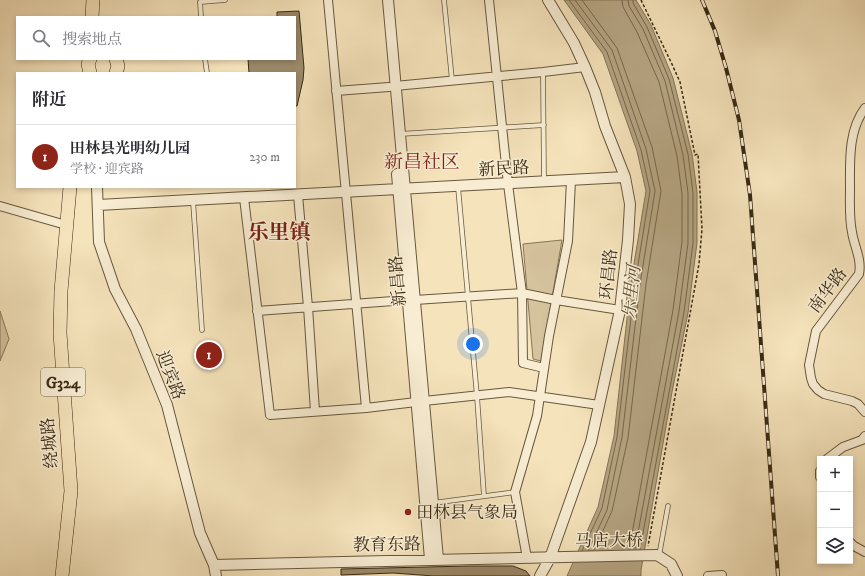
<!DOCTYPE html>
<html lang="zh">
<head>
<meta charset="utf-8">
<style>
  body { margin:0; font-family:"IM FELL DW Pica","Noto Serif SC",serif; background:#f2f2f3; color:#2b2b33 }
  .controls { position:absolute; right:12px; bottom:12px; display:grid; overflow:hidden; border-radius:0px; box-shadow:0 2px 6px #0003 }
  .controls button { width:36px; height:36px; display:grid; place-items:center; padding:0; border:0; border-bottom:1px solid #e1e1e2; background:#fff; color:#2b2b33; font:20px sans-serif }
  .you { position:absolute; left:473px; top:344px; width:14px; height:14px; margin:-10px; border:3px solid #fff; border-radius:50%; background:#1a73e8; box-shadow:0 0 0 6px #1a73e833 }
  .badge { display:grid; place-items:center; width:26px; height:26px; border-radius:50%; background:#8f2418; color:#fff; font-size:13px; font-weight:700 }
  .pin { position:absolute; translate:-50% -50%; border:2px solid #fff; box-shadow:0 1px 4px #0006 }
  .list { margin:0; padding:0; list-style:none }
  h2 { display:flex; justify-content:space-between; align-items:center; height:52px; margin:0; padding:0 16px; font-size:17px }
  h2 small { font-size:13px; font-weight:400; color:#7c7c81 }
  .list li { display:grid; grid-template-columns:26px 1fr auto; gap:12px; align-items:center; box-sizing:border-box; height:64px; padding:0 16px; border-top:1px solid #e1e1e2 }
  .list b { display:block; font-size:15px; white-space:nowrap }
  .list p { margin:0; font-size:13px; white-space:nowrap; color:#7c7c81 }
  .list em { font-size:13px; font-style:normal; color:#7c7c81 }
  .icon { flex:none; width:22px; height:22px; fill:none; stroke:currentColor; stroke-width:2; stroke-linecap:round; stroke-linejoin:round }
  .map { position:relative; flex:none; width:865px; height:576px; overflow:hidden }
  .search { position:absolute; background:#fff; box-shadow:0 2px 6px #0003; left:16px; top:16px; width:280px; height:44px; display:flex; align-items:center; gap:10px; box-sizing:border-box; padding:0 14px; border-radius:0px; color:#7c7c81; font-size:15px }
  .panel { position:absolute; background:#fff; box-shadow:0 2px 6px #0003; left:16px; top:72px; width:280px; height:116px; border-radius:0px }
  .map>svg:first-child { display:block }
</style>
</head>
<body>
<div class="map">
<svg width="865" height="576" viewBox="0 0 865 576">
  <rect width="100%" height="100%" fill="#f5e3bb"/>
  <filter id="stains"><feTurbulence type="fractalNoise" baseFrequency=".005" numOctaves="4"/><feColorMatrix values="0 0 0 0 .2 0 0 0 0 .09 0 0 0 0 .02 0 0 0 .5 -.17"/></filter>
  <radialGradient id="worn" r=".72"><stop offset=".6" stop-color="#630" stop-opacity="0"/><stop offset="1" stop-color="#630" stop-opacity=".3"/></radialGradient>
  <path fill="#d5c39e" stroke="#877658" d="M562 240 541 361 533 359 523 244Z
    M0 311 9 339 0 361Z"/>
  <path fill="#b5a482" stroke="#837356" d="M564 0H636L651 25 673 78 692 154 697 192V243L688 313 672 392 641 570V576H567L598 507 614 436 631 282 646 191 637 151 603 54Z"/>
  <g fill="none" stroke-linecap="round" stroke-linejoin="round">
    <path stroke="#77664a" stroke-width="1" d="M569 0 607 52 641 150 650 191 635 283 617 437 602 508 582 551
      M575 0 612 50 646 149 655 191 640 284 622 437 607 510 588 551
      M582 0 617 48 652 147 661 191 646 284 628 438 612 511 594 550
      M622 0 623 7 637 32 659 82 677 156 682 194V242L673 310 629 550
      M628 0 629 6 643 29 665 81 683 155 688 193V243L679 311 635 549
      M633 0V3L647 27 669 79 688 154 693 193V243L684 312 640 549"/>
  </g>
  <path fill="#9b8a6a" stroke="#392913" d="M299 11 304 68 303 80 297 106H295V73H249L248 59H295V17H277V12Z
    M469 566H513L526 571 530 576H434L393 573 341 575V569Z"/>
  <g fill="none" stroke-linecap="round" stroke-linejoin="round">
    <g stroke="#68583d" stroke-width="5.5">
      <path id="service" d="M444 0 452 80
        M201 17 200 2 225 0
        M205 59 207 73
        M543 72 544 182
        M400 134 544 125
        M458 187 477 396 484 496
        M193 201 202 330
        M433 503 515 492
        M659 556 668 506"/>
    </g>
    <g stroke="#68583d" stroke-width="10">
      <path id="minor" d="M328 0 366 408
        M489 0 508 184 522 293 523 363 544 368
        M395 86 543 72 585 67
        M336 91 389 87
        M865 108C848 131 850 161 850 188 850 203 849 217 852 232 854 246 862 259 859 274L816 331 809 365 811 378 813 384 818 390 824 394 852 401 858 404 865 412
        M298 195 308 307 315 411
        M244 198 270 415 366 408 416 402
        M0 206 66 225
        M415 300 522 293 556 300 620 310
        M257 311 407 300
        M424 401 509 392 599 405
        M827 459 843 447 862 440 865 436
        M820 471V477
        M850 542 854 546 865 552
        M527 558 515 492 537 416 549 336 568 241 571 181
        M708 576 722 575"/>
    </g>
    <g stroke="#68583d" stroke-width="12">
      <path id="tertiary" d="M388 0 438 559
        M397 174 430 559
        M97 187 99 242 115 289 136 329 167 405 200 533 214 565 216 576
        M98 205 625 177
        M214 565 657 555 671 564 677 576
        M540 576 550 558 591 442 620 310 628 240 630 204 625 177 605 126 595 92 585 67 574 43 548 0"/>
    </g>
    <g stroke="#392913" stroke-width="14">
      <path id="trunk" d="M92 17 93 0
        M90 59 88 64 90 73
        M116 59 118 66 116 73
        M62 576 71 491 60 333 61 291 70 187"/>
    </g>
    <path stroke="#392913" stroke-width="1.5" stroke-dasharray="3 2" stroke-linecap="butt" d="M641 0 671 62 680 82 695 155 698 154 702 229 699 264 648 546"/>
    <use href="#service" stroke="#f8edd3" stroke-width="4"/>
    <use href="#minor" stroke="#f8edd3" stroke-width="8"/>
    <use href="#tertiary" stroke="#f8edd3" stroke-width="10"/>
    <use href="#trunk" stroke="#f5e3bb" stroke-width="13"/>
    <g stroke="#392913" stroke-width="4">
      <path id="rail" d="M702 0 715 31 726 68 739 120 750 195 778 576"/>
    </g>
    <use href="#rail" stroke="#f8edd3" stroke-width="2.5" stroke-dasharray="8" stroke-linecap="butt"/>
  </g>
  <circle fill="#8f2418" stroke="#f8edd3" stroke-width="1.5" cx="408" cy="512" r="4"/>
  <g text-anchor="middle" stroke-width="3" stroke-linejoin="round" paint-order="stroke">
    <rect fill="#f8edd3" stroke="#72644d" stroke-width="1" x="41" y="368" width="44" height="28" rx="3"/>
    <g font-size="16" font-weight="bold" fill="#392913">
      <text x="63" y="388">G324</text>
    </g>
    <g font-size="17" fill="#392913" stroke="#f8edd3">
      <text transform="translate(504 168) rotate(-3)" y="6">新民路</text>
      <text transform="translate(608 274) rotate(-84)" y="6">环昌路</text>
      <text transform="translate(397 281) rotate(-95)" y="6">新昌路</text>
      <text transform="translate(827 290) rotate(-53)" y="6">南华路</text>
      <text transform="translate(171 375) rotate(69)" y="6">迎宾路</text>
      <text transform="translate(49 443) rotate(-95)" y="6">绕城路</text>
      <text transform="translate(609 540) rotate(-1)" y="6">马店大桥</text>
      <text transform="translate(387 544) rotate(-1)" y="6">教育东路</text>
    </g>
    <g font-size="17" fill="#392913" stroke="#f8edd3" text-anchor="start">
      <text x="416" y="518">田林县气象局</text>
    </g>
    <g font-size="18" font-style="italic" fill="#5e4e34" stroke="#f8edd3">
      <text transform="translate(631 292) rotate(-84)" y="6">乐里河</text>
    </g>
    <g font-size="19" fill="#7a1f14" stroke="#f8edd3">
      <text x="422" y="168">新昌社区</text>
    </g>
    <g font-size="21" font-weight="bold" fill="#7a1f14" stroke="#f8edd3">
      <text x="279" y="239">乐里镇</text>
    </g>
  </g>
  <rect width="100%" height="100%" filter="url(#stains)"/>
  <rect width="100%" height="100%" fill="url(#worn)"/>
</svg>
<div class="controls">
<button>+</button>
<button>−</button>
<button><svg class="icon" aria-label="layers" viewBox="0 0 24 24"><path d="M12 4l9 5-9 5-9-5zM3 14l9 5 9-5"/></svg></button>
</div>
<div class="you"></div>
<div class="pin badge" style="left:209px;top:355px">1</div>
<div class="search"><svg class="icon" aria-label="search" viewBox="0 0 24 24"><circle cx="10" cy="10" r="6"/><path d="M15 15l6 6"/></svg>搜索地点</div>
<section class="panel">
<h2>附近<small></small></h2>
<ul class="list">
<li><span class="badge">1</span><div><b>田林县光明幼儿园</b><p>学校 · 迎宾路</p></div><em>230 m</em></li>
</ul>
</section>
</div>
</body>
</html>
